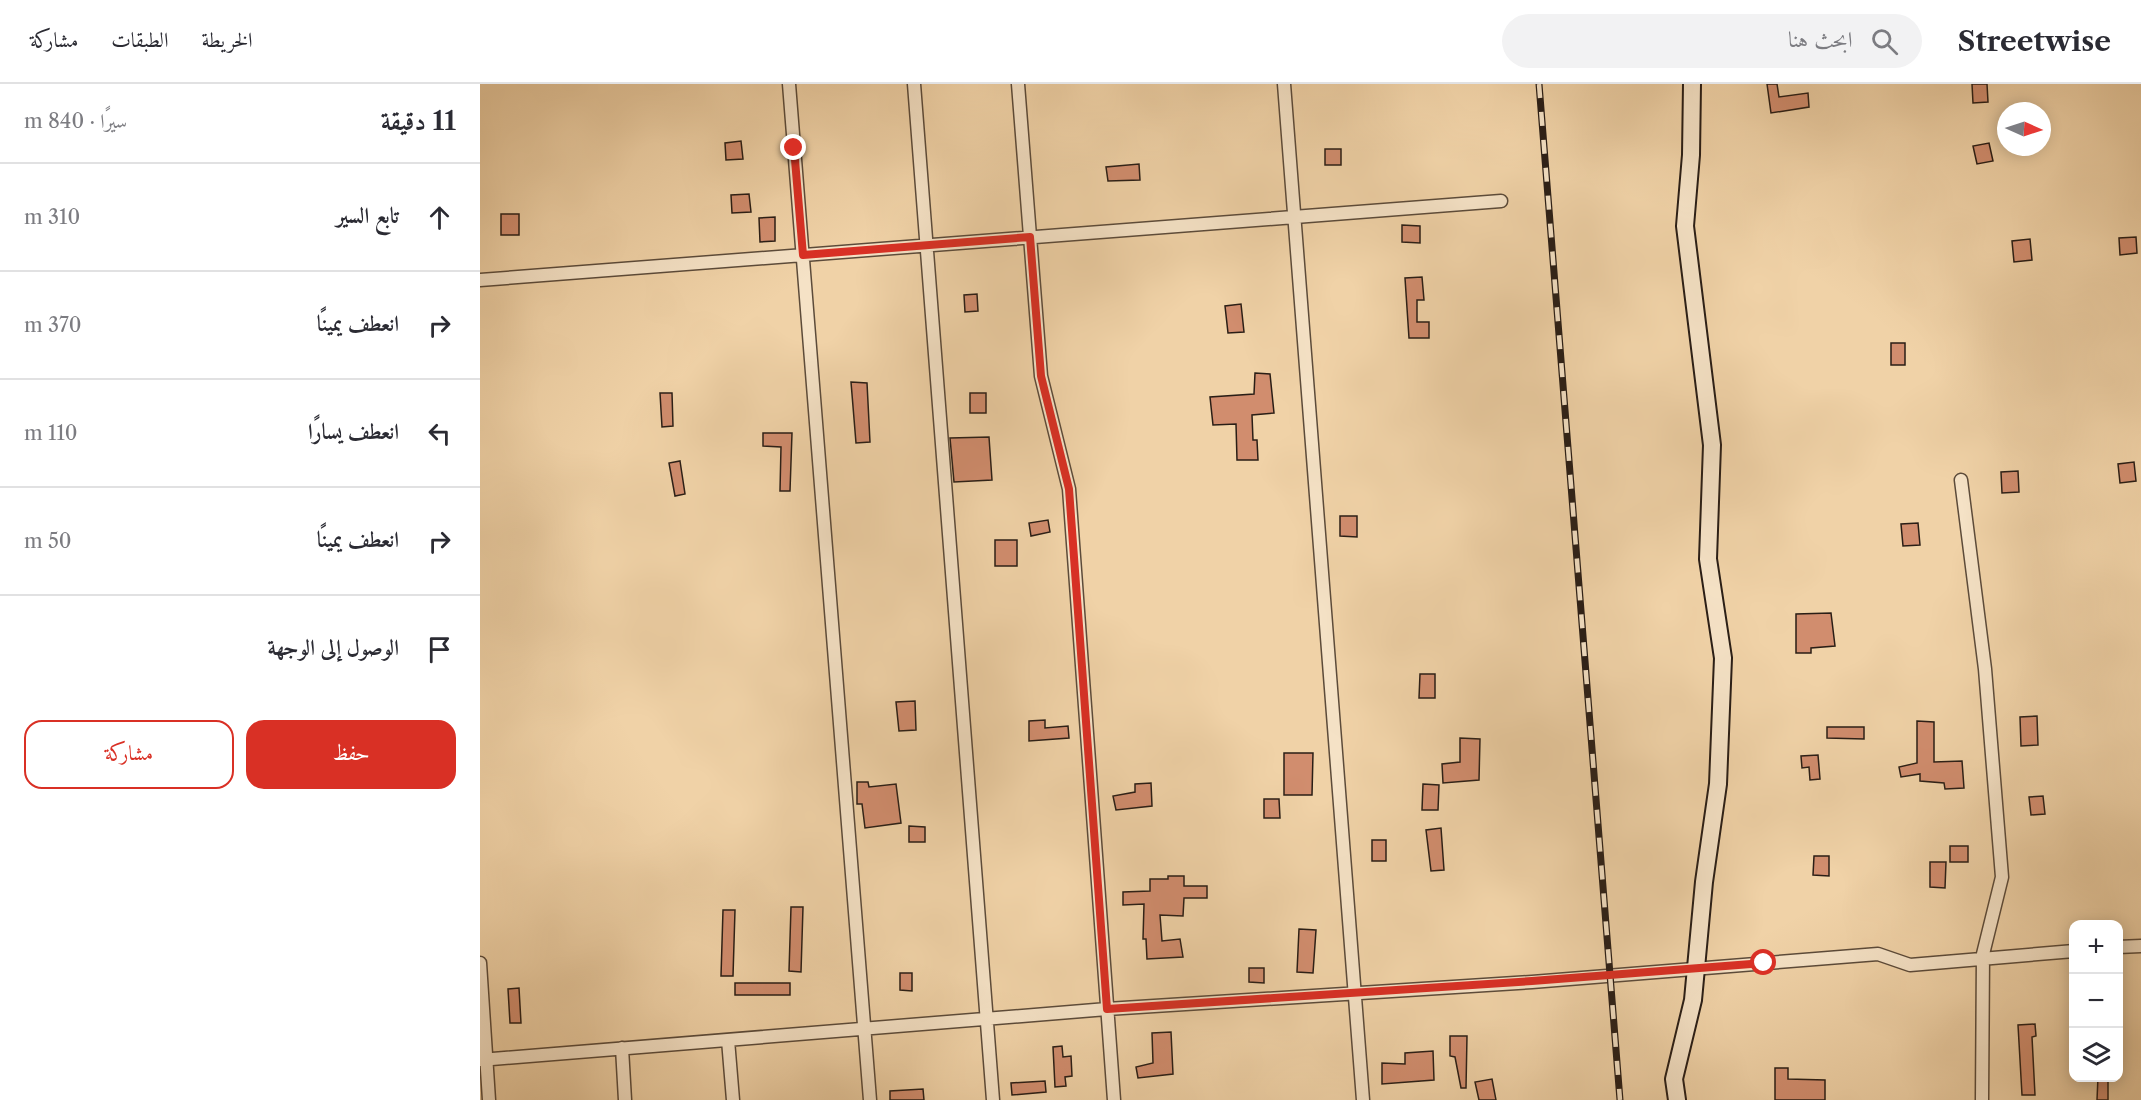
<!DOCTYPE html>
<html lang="ar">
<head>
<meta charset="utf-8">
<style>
  body { margin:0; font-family:"Libre Caslon Text",Amiri,serif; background:#f2f2f3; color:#2b2b33; direction:rtl }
  .controls { position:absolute; right:18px; bottom:18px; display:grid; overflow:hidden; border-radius:12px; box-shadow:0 3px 15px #0003 }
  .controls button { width:54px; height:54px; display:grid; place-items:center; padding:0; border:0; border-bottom:2px solid #e1e1e2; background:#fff; color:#2b2b33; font:30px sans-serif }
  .compass { position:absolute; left:1517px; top:18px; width:54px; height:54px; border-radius:50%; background:#fff; box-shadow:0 3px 15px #0003; rotate:93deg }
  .stop { position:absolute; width:18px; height:18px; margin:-14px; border:4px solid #d93025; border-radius:50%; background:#fff }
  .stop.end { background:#d93025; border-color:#fff; box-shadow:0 2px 6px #0008 }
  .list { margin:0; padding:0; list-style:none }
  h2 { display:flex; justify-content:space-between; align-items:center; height:78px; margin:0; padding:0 24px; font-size:26px }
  h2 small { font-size:20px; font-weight:400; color:#7c7c81 }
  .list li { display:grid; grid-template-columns:39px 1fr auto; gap:18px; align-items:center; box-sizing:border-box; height:108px; padding:0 24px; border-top:2px solid #e1e1e2 }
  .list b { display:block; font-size:22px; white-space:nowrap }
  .list em { font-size:20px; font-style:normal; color:#7c7c81 }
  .actions { display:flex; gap:12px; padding:18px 24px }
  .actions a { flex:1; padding:14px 0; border:2px solid #d93025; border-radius:18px; text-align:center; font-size:21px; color:#d93025 }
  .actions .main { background:#d93025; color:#fff }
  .icon { flex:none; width:33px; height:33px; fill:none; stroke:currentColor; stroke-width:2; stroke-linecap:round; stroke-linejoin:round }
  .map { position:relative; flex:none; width:1661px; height:1016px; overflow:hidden; direction:ltr }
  header { display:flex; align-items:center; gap:36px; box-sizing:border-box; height:84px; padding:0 30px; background:#fff; border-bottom:2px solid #e1e1e2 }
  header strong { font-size:28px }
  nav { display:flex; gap:33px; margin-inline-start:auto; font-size:21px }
  .search { width:420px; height:54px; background:#f2f2f3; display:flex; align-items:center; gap:15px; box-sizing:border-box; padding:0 21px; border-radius:33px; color:#7c7c81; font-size:22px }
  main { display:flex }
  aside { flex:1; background:#fff }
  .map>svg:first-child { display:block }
</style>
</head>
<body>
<header>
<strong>Streetwise</strong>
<div class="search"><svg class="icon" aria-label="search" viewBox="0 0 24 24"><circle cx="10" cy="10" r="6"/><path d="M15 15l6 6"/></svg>ابحث هنا</div>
<nav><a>الخريطة</a><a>الطبقات</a><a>مشاركة</a></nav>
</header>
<main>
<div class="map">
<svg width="1661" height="1016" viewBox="0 0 1661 1016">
  <rect width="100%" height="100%" fill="#f0d2a7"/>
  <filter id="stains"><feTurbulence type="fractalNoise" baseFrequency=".00333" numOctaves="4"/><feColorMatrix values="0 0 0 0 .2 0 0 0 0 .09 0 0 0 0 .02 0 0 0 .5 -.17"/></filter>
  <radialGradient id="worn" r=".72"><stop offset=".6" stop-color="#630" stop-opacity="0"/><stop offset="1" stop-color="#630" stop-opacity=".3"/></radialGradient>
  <path fill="#d18d6e" stroke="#2a1e16" stroke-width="1.5" d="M1287 0H1297L1299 13 1328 9 1329 23 1291 29Z
    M1492 0H1507L1508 18 1493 19Z
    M261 57 263 75 246 76 245 59Z
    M1509 59 1513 77 1497 80 1493 62Z
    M845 65H861V81H845Z
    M659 80 660 96 628 97 626 83Z
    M269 110 271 128 252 129 251 111Z
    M21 130H39V151H21Z
    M295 133V157L280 158 279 134Z
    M922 141 940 142V159L922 158Z
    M1656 153 1657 169 1640 171 1639 154Z
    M1550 155 1552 176 1534 178 1532 157Z
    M942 193 944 216H937V238H949V254H929L925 194Z
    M497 210 498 227 485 228 484 211Z
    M761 220 764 248 748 249 745 222Z
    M1411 259H1425V281H1411Z
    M775 289 790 290 794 329 772 331 773 356H777L778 376H757L756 340 733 341 730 313 774 310Z
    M371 298 387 299 390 358 376 359Z
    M180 309H192L193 342 182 343Z
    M490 309H506V329H490Z
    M283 349H312L310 407H300L301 363 283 362Z
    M509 353 512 396 474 398 470 354Z
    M200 377 205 410 195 412 189 379Z
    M1654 378 1656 397 1640 399 1638 380Z
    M1538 387 1539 408 1522 409 1521 388Z
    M860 432H877V453L860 452Z
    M568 436 570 448 551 452 549 439Z
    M1438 439 1440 461 1423 462 1421 440Z
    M515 456H537V482H515Z
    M1351 529 1355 562 1331 564V569H1316V530Z
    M940 590H955V614H939Z
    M435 617 436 646 419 647 416 618Z
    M1557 632 1558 661 1541 662 1540 633Z
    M565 636V644L588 642 589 654 549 657V637Z
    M1437 637 1454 638V678L1482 677 1484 704 1465 705 1464 699 1440 697V690L1421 693 1419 683 1437 679Z
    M1347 643H1384V655L1347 654Z
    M980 654 1000 655 999 696 963 699 962 680 980 678Z
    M804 669H833L832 711H804Z
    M1338 671 1340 695 1330 696 1329 683 1322 684 1321 672Z
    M377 698H388L389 703 416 700 421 739 385 744 382 720H377Z
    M671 699 672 722 636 726 633 712 655 708V700Z
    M943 700 959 701 958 726H942Z
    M1563 712 1565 730 1551 731 1549 713Z
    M784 715H799L800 734H784Z
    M429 742 445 743V758H429Z
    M961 744 964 786 951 787 946 746Z
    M892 756H906V777H892Z
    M1470 762H1488V778H1470Z
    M1334 772H1349V792L1333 791Z
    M1450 778H1466L1465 804 1450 803Z
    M688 792H704V802H727V814H704L703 832 680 831 682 857 700 855 703 873 667 875 666 855H663L664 820 643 821V808L670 807V795H688Z
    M311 823H323L321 888 309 887Z
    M243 826H255L253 892H241Z
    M819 845 836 846 833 889 817 888Z
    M769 884H784V899L769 898Z
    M420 889H432V907L420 906Z
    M255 899H310V911H255Z
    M39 904 41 939H30L28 905Z
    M1555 940 1556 952 1552 953 1555 1011H1542L1538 941Z
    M691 948 693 990 658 994 656 983 673 979 672 949Z
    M970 952H987L986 1004H981L975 973 970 972Z
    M582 962 583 973 591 972 592 992 585 993 586 1002 575 1003 573 963Z
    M953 967 954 996 902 1000V979L925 980V969Z
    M1295 984H1308V995L1345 996V1016H1295Z
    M1618 993H1628V1016H1617Z
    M1012 995 1016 1016H999L995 998Z
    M565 997 566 1008 532 1011 531 999Z
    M443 1005 444 1016H410V1007Z"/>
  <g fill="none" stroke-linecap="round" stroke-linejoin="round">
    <g stroke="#5c4b3a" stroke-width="15">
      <path id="street" d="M309 0 390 1016
        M434 0 513 1016
        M538 0 561 292 589 405 634 1016
        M804 0 883 1016
        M0 196 1021 117
        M1481 396 1505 585 1522 793 1503 870 1502 1016
        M1638 863 1661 862
        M0 879 9 1016
        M248 956 253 1016
        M142 964 145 1016
        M0 976 627 925 1052 898 1398 870 1430 881 1594 867"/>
    </g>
    <g stroke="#2a1e16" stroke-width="20">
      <path id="secondary" d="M1197 1016 1194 995 1213 916 1224 798 1238 700 1243 574 1228 475 1232 361 1205 142 1211 71 1212 0"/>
    </g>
    <use href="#street" stroke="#f5e2c6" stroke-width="12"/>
    <use href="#secondary" stroke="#f5e2c6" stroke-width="16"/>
    <g stroke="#2a1e16" stroke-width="7">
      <path id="rail" d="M1059 0 1140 1016"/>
    </g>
    <use href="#rail" stroke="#f5e2c6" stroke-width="4.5" stroke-dasharray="14" stroke-linecap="butt"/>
  </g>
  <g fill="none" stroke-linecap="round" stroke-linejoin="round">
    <path stroke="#d93025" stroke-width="8" d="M314 64 323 171 550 153 561 292 589 405 627 925 1052 897 1284 879"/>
  </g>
  <rect width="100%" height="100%" filter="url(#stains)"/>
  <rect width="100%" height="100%" fill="url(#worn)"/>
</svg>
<div class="controls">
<button>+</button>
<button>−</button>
<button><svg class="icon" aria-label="layers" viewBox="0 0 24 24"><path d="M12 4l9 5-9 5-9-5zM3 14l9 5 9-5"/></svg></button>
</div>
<svg class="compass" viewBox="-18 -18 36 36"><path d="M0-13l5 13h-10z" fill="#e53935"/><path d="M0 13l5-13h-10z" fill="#7c7c81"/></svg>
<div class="stop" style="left:1284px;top:879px"></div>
<div class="stop end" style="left:314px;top:64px"></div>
</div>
<aside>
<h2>11 دقيقة<small>سيرًا · 840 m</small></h2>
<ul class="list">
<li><svg class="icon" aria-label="ahead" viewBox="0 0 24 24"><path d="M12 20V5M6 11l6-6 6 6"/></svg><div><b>تابع السير</b></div><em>310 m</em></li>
<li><svg class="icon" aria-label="right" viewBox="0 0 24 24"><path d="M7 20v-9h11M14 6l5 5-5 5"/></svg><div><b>انعطف يمينًا</b></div><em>370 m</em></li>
<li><svg class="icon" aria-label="left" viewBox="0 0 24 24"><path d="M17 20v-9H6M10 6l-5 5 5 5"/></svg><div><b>انعطف يسارًا</b></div><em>110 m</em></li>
<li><svg class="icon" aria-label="right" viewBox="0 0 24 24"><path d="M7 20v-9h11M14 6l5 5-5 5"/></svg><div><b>انعطف يمينًا</b></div><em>50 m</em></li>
<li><svg class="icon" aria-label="arrive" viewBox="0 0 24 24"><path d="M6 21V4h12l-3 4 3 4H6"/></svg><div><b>الوصول إلى الوجهة</b></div></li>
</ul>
<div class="actions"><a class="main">حفظ</a><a>مشاركة</a></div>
</aside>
</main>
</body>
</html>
